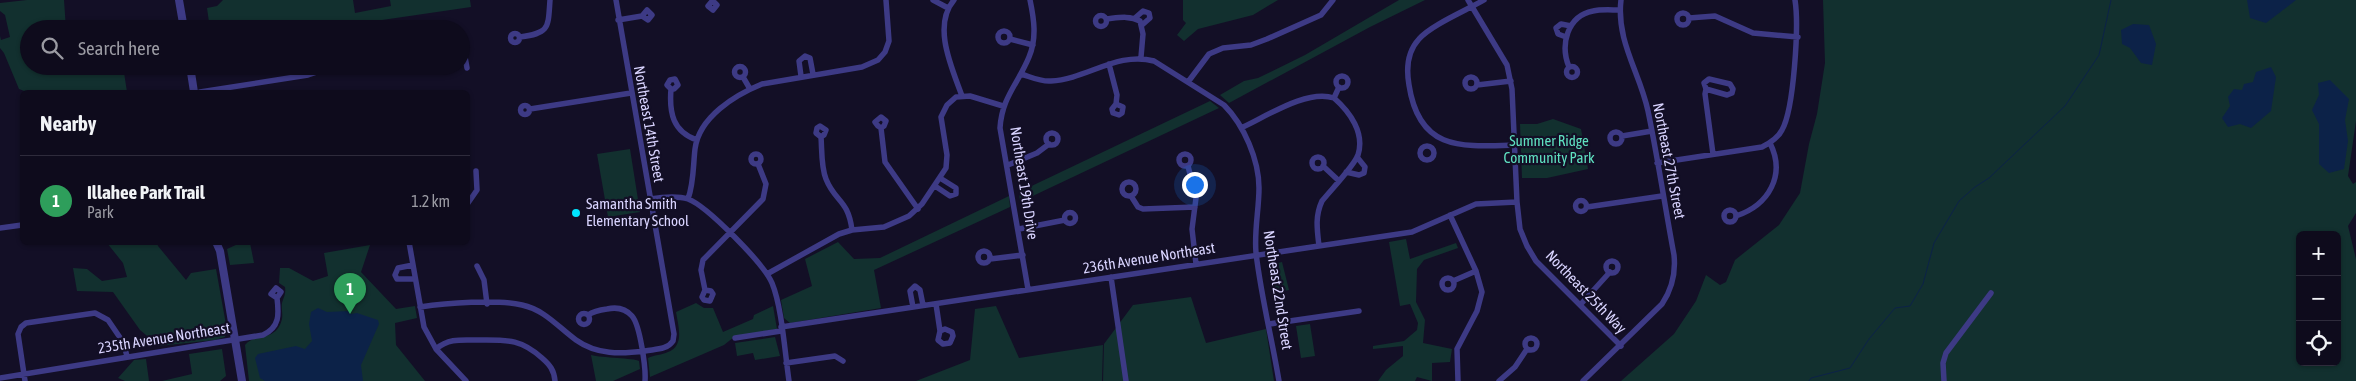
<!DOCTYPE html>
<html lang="en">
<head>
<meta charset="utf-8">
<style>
  body { margin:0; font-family:"Asap Condensed",sans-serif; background:#1c1929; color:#f1f3f6 }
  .controls { position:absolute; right:15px; bottom:15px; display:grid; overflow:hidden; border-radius:8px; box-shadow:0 1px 4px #0004 }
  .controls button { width:45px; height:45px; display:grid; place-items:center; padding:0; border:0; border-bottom:1px solid #2e2b3b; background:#0e0b1c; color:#f1f3f6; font:25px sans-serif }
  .you { position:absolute; left:1194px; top:184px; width:18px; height:18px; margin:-12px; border:4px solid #fff; border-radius:50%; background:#1a73e8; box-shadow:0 0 0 8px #1a73e833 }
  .badge { display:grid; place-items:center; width:32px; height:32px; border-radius:50%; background:#0f766e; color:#fff; font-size:16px; font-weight:700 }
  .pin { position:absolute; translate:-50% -41px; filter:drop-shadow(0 1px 2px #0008) }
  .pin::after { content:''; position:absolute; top:26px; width:18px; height:15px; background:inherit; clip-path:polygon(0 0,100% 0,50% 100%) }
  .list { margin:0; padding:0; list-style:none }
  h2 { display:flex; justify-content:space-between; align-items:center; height:65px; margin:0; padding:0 20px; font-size:21px }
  h2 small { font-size:16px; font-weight:400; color:#9b9ba3 }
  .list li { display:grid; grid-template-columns:32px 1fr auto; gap:15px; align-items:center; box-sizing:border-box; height:90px; padding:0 20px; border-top:1px solid #2e2b3b }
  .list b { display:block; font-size:19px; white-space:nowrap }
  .list p { margin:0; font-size:16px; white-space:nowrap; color:#9b9ba3 }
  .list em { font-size:16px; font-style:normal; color:#9b9ba3 }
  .icon { flex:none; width:28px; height:28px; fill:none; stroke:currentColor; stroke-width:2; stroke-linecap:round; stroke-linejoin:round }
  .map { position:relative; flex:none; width:2356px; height:381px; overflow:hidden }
  .search { position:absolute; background:#0e0b1c; box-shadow:0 1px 4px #0004; left:20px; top:20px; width:450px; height:55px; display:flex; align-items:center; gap:12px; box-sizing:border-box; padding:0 18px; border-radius:28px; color:#9b9ba3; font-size:19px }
  .panel { position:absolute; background:#0e0b1c; box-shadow:0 1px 4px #0004; left:20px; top:90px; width:450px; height:155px; border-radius:8px }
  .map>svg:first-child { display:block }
</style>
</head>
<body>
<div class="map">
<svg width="2356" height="381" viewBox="0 0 2356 381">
  <rect width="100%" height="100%" fill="#130f26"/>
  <path fill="#12302f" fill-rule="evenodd" d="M27 0H64L66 29H29V66H123L127 92H27L19 89 4 53 0 48V36L1 40 10 37 5 15 0 11V3Z
    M223 0H353L355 13 391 6 390 0H470L471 7 348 25 340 29H210L207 8 217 6Z
    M1183 0H1278L1253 15 1198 29 1184 41 1177 35 1186 23 1183 20Z
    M1399 0H1425L1370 27 1229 103 1220 95 1244 81 1258 78 1305 55Z
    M1823 0H2356V121L2348 176 2353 184 2356 182V213L2348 226 2356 259V381H1621L1674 334 1696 301 1706 275 1720 285 1726 282 1735 260 1779 225 1800 193 1809 144 1817 114 1825 63ZM2300 235H2337V362H2300Z
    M1210 101 1219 108 1020 202 1019 192Z
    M1553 119 1581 129 1588 169 1547 178H1522L1520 124H1537Z
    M630 149 640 212 608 217 597 154Z
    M1009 196 1010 207 874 270 881 308 790 323 784 318 781 300 812 286 805 259 838 242 854 259 880 258Z
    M1406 239 1410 259 1456 243 1458 248 1424 260 1417 269 1416 302 1425 320 1423 343 1452 349 1450 362 1432 363V381L1417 377 1415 381H1378L1386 370 1403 356V346L1373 349V346L1404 341 1417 330 1418 323 1410 304 1400 306 1389 242Z
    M107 243H157L158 246 186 280 191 273 216 269 227 330 225 337 215 340 159 346 140 330 113 292 77 291 73 268 87 269 102 281 127 277 123 263Z
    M238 244 250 243 254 263 230 265 227 249Z
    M370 245 361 272 396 309 415 306 417 318 395 323 396 345 425 381H249L245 345C255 332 276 343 282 319 283 313 281 308 282 303 284 296 286 294 285 287L279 283 280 268H289L313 281 328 276 324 253Z
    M1282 262 1289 290 1275 293 1270 265Z
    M1191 297 1206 343 1266 329 1274 381H1103L1104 344 1133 305Z
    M696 303 704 308H713L723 332 753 319 754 315 773 306 777 329 734 337 724 345 650 377 648 358C654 355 662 355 668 352 685 346 678 325 676 312Z
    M996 306 1019 358 1103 345 1102 381H916L970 360 975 309Z
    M1310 324 1315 356 1301 358 1296 326Z
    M775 337 780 356 755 360 753 353 737 356 735 343Z
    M222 349 226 376 220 381H162L192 374 189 354Z
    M591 355C602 358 634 358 639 361L640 369 613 381H596Z
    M146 359 149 381H125L118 378 134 360Z"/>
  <path fill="#0c2248" d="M2247 0H2296L2266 23 2250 18Z
    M2133 24 2149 25 2156 44 2152 65 2141 63 2130 48 2122 44 2121 30Z
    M2271 67 2276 77 2271 111 2251 128 2240 124 2228 127 2222 118 2230 106 2228 97 2234 89 2242 90 2244 84 2253 82 2256 72Z
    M2330 80 2349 99 2345 120 2348 141 2344 169 2329 173 2319 164V124L2312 110 2319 95 2318 83Z
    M318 308 327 312 349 311 351 314 357 313 378 320 379 324 361 365 363 381H265L260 378 255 358 258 354 296 346 305 349 312 341 309 324 311 312Z"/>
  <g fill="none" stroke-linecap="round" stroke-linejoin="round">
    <path stroke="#0c2248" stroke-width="1" d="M1809 381 1811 378 1850 368 1869 339 1895 308 1910 306 1923 284 1934 243 1959 201 1975 187 1989 178 2065 106 2099 55 2111 0"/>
    <path stroke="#3d3a85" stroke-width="5.5" d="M933 0 948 8
      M954 0C932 26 952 68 962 96
      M1468 0 1507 65 1512 89 1517 202 1520 229 1527 246 1536 261 1621 346
      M1484 0C1467 10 1431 25 1419 39 1407 52 1406 68 1409 85 1419 151 1461 147 1515 145
      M713 1 717 5 713 10 708 6 713 0
      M1677 19a6 6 0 1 1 12 0a6 6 0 1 1-12 0Z
      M1095.5 21a5.5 5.5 0 1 1 11 0a5.5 5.5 0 1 1-11 0Z
      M1135 18 1143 11 1149 13 1150 18 1142 25
      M1689 18 1715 16 1753 33 1798 37
      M1106 19C1117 18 1129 15 1140 21L1143 34 1141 57
      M618 20 642 16 648 20 652 15 647 10 642 16
      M998 37a6 6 0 1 1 12 0a6 6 0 1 1-12 0Z
      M510.5 38a4.5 4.5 0 1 1 9 0a4.5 4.5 0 1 1-9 0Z
      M520 37C550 33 548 28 550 0
      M1566 37 1558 34 1556 28 1561 24 1571 26
      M1010 39 1033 45
      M463 46 467 68
      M1109 64 1117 95 1116 104 1112 109 1113 113 1119 115 1122 113 1123 107 1116 104
      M438 66 439 71
      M1566.5 72a5.5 5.5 0 1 1 11 0a5.5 5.5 0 1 1-11 0Z
      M734.5 72a5.5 5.5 0 1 1 11 0a5.5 5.5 0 1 1-11 0Z
      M1569 67C1560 45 1567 16 1593 11 1601 9 1611 10 1620 10
      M1021 74C1031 77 1041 82 1051 81 1087 79 1118 51 1154 61L1224 105C1244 125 1259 160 1259 188 1259 210 1254 230 1256 253 1261 296 1272 339 1279 381
      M1336 82a6 6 0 1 1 12 0a6 6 0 1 1-12 0Z
      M801 76 799 61 805 56 810 58 813 74
      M1465 83a6 6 0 1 1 12 0a6 6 0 1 1-12 0Z
      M743 77 750 89
      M1709 79 1730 84 1733 89 1732 93 1727 95 1706 89 1704 83Z
      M1188 82 1209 54 1223 48 1251 45 1267 39 1321 15 1333 0
      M1477 85 1511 81
      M671 89H674L678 85 675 79 670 80 667 85 671 89C669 113 673 132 697 140
      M1706 89 1705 94 1713 154
      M200 92 308 75 335 66
      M520.5 110a4.5 4.5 0 1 1 9 0a4.5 4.5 0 1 1-9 0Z
      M530 109 631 93
      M1243 127C1267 116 1307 89 1334 98
      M881 128 878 126 875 122 881 117 886 121 884 126 881 128 885 162 918 209
      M1610 138a6 6 0 1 1 12 0a6 6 0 1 1-12 0Z
      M1046 139a6 6 0 1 1 12 0a6 6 0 1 1-12 0Z
      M1622 136 1652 131
      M821 137 824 135 826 130 820 126 817 128 816 133 821 137C822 150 821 167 826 179 835 202 848 199 852 230
      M1420 153a7 7 0 1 1 14 0a7 7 0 1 1-14 0Z
      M751 159a5 5 0 1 1 10 0a5 5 0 1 1-10 0Z
      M1179 160a6 6 0 1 1 12 0a6 6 0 1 1-12 0Z
      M1312 163a6 6 0 1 1 12 0a6 6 0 1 1-12 0Z
      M1657 163 1762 147C1770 143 1778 138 1782 130 1794 109 1799 25 1795 0
      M1008 165 1037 153 1049 144
      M1188 166 1196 198 1192 229 1196 264
      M1323 166 1338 180
      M1346 172 1359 175 1364 173 1365 167 1357 157
      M1122 189a7 7 0 1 1 14 0a7 7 0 1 1-14 0Z
      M935 186 950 196 956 194V188L940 178
      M1131 196 1138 207 1143 209 1195 207
      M650 199C662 197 676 195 688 199 707 206 764 264 772 283 782 307 785 354 789 381
      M688 199C694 182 693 166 695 149 699 117 735 95 762 84L862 67 878 60 885 52 889 41 886 0
      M1575.5 206a5.5 5.5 0 1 1 11 0a5.5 5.5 0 1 1-11 0Z
      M468 203 477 190 476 171
      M1587 207 1662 196
      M1724 216a6 6 0 1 1 12 0a6 6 0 1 1-12 0Z
      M1064.5 218a5.5 5.5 0 1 1 11 0a5.5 5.5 0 1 1-11 0Z
      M1450 215 1476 271 1482 292 1477 311 1457 349 1458 381
      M1736 216C1769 205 1786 175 1770 143
      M0 228 22 225
      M1019 229 1065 220
      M409 242 424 327 436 349 466 381
      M1319 246C1317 229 1315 216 1322 201 1330 191 1354 166 1358 155 1365 133 1350 112 1334 98L1339 87
      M978 257a6 6 0 1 1 12 0a6 6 0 1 1-12 0Z
      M990 259 1023 255
      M1606 267a6 6 0 1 1 12 0a6 6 0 1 1-12 0Z
      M413 265 398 268 395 275 397 279H415
      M477 266 484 280 487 304
      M767 274 839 234 852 230 884 227 909 216 922 204 946 168 947 155 941 117 947 105 956 97 970 96 1003 106
      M1111 277 1126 381
      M1442 284a6 6 0 1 1 12 0a6 6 0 1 1-12 0Z
      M1453 281 1476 271
      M1028 289 1000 128C1002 97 1018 84 1029 57 1037 38 1034 19 1030 0
      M705 290 711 291 713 294 710 301 704 300 702 297 705 290 701 270 703 260 763 199 766 184 758 164
      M936 304 940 331 938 340 943 344 950 343 953 336 952 332 945 329 940 331
      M1581 304 1610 272
      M420 307C446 303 497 299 522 305 545 310 558 327 576 340 597 355 621 354 645 351 655 349 667 350 673 341L674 334 616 0
      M913 307 910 291 915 286 920 290 923 305
      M578.5 319a5.5 5.5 0 1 1 11 0a5.5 5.5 0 1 1-11 0Z
      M588 315C594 311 600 310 607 309 616 307 625 308 632 316 640 325 646 368 645 381
      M1269 324 1359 311
      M781 327 1412 232 1476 204 1517 202
      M735 338 781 331
      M1525 344a6 6 0 1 1 12 0a6 6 0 1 1-12 0Z
      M436 349C449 338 462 340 477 340 506 340 520 338 542 358 550 365 554 370 555 381
      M786 363 835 356 843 361
      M0 378 263 335C280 327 279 314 277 298L271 294 276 288 281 292 277 298
      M25 381 18 334 21 327 26 323 95 313 108 320 123 342 127 356
      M1499 381 1515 367 1527 349
      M1583 381 1662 304C1672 289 1676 274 1674 255 1665 207 1658 159 1648 111 1640 73 1616 41 1621 0
      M1944 381 1943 363 1946 353 1991 293"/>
    <path stroke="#3d3a85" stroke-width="8" d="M179 0 184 29
      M190 66 194 92
      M216 242 220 251 242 381"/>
  </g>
  <circle fill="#00e5ff" stroke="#130f26" stroke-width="2" cx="576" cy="213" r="5"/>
  <g text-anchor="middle" stroke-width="4.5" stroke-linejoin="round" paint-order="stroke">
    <g font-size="15" fill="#d9d4ff" stroke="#130f26">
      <text transform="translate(649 124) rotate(80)" y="5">Northeast 14th Street</text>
      <text transform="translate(1669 161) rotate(79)" y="5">Northeast 27th Street</text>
      <text transform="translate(1024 183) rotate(81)" y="5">Northeast 19th Drive</text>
      <text transform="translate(1149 258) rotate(-9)" y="5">236th Avenue Northeast</text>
      <text transform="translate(1278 290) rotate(81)" y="5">Northeast 22nd Street</text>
      <text transform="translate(1586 292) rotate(46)" y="5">Northeast 25th Way</text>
      <text transform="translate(164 338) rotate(-9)" y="5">235th Avenue Northeast</text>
    </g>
    <g font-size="15" fill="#5fe0c0" stroke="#130f26">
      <text x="1549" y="146">Summer Ridge<tspan x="1549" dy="17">Community Park</tspan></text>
    </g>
    <g font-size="15" fill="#d9d4ff" stroke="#130f26" text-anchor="start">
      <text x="586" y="209">Samantha Smith<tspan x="586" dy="17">Elementary School</tspan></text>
    </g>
  </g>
</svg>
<div class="controls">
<button>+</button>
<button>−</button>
<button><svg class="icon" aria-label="locate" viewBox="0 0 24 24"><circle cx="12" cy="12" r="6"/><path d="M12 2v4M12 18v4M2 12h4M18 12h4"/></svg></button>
</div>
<div class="you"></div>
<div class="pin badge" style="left:350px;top:314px;background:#2e9e5b">1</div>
<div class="search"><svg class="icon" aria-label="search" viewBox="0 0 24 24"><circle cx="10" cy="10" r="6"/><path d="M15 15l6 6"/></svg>Search here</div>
<section class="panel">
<h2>Nearby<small></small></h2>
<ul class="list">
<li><span class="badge" style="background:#2e9e5b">1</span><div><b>Illahee Park Trail</b><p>Park</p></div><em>1.2 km</em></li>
</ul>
</section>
</div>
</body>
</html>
